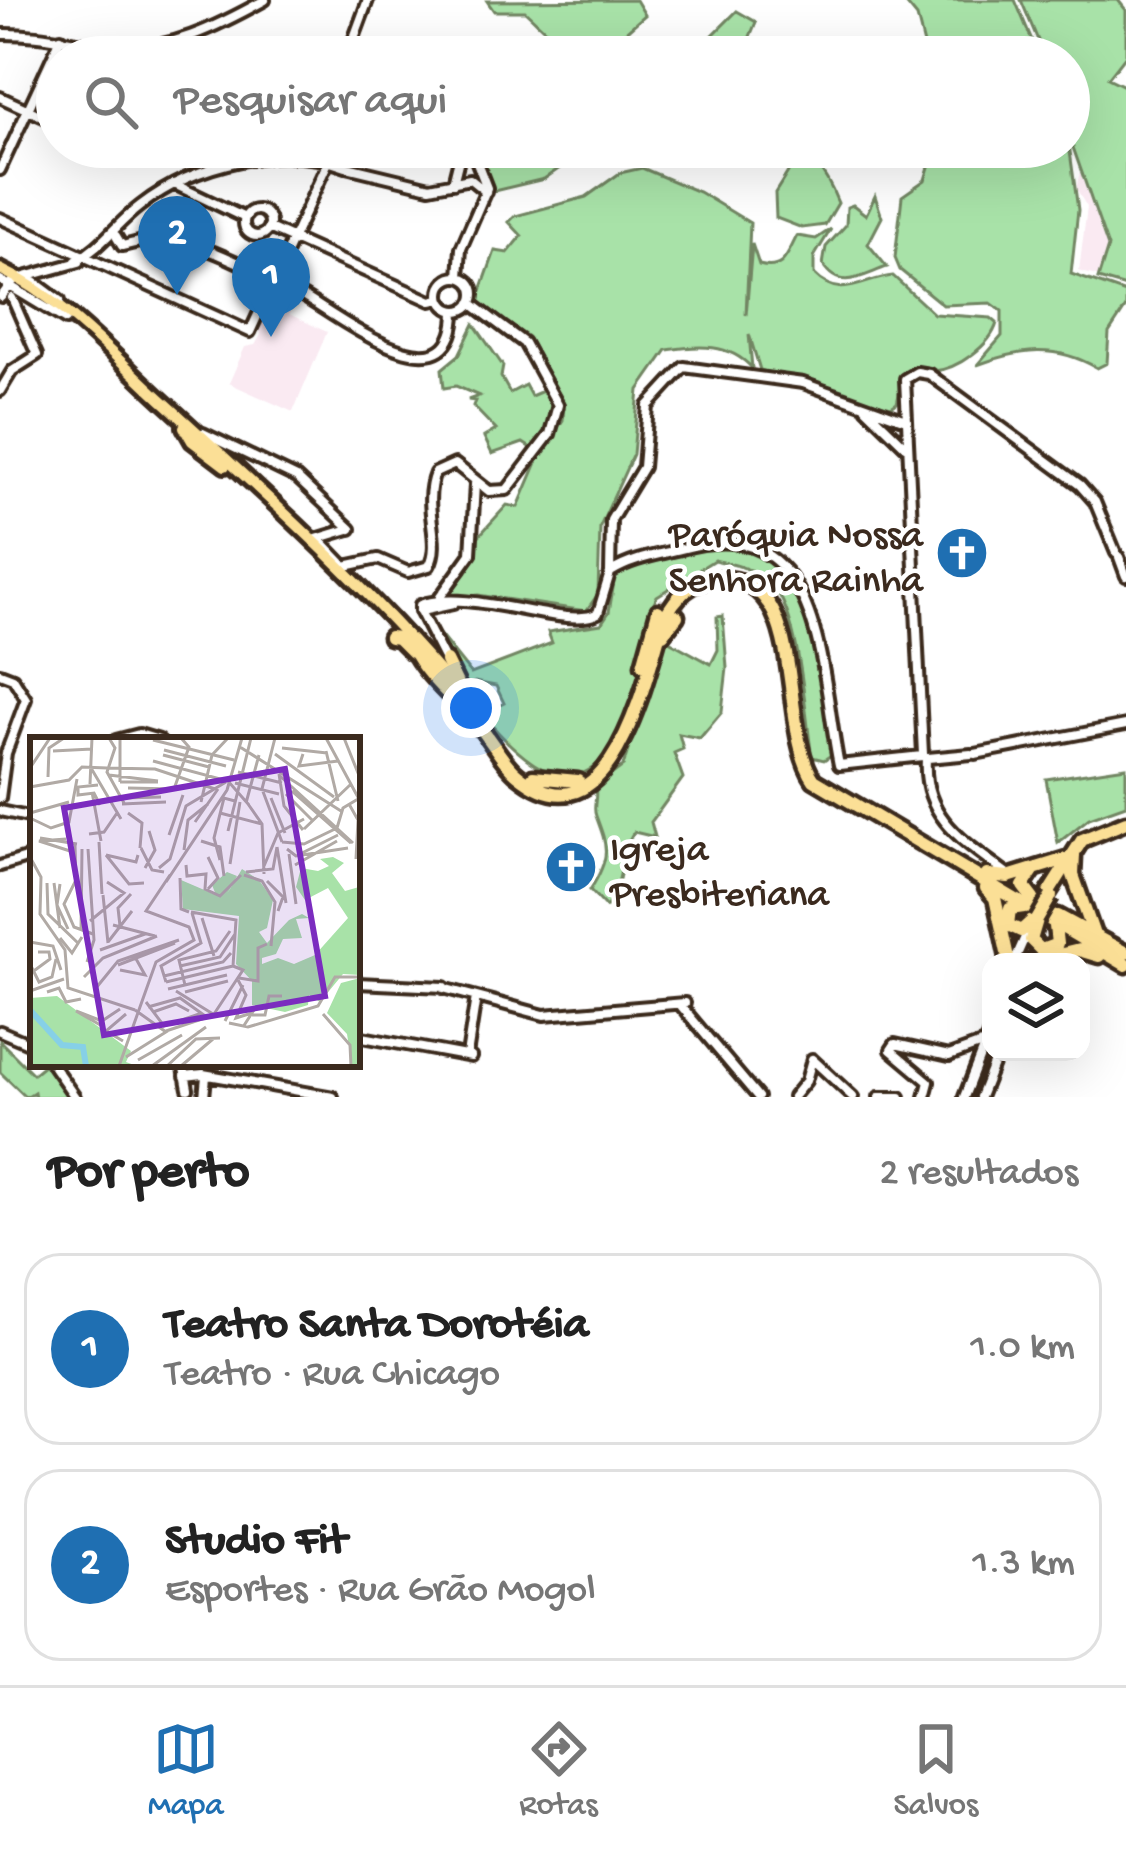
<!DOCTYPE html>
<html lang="pt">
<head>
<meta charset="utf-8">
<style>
  body { margin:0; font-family:"Gochi Hand",sans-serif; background:#f2f2f2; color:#222 }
  .controls { position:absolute; right:36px; bottom:36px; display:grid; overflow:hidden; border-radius:24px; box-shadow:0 12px 48px #0002 }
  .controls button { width:108px; height:108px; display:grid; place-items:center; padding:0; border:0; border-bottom:3px solid #e0e0e0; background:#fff; color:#222; font:60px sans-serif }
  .you { position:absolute; left:471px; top:708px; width:42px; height:42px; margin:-30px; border:9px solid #fff; border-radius:50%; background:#1a73e8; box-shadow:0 0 0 18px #1a73e833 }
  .badge { display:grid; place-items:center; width:78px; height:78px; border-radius:50%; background:#1f6fb2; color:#fff; font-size:39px; font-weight:700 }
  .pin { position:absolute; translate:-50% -99px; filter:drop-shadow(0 3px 6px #0008) }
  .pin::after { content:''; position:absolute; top:63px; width:42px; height:36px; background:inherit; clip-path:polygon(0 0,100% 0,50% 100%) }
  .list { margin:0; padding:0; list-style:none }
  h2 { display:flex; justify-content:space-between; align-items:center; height:156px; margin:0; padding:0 48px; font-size:51px }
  h2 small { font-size:39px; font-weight:400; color:#767676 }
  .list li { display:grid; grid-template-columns:78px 1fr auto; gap:36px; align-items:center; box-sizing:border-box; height:192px; margin:0 24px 24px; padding:0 24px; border:3px solid #e0e0e0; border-radius:36px }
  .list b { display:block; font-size:45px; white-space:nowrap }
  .list p { margin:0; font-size:39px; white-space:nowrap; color:#767676 }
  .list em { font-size:39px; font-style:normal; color:#767676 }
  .icon { flex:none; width:66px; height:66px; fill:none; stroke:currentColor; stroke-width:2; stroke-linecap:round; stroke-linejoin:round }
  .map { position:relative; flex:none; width:1126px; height:1097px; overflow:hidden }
  .search { position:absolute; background:#fff; box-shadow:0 12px 48px #0002; left:36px; right:36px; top:36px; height:132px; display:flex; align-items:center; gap:30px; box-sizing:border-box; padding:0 42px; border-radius:66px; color:#767676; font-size:45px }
  .sheet { height:588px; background:#fff }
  nav { display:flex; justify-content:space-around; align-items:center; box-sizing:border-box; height:168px; border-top:3px solid #e0e0e0; background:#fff; font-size:33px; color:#767676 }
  nav a { display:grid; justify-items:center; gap:6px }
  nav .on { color:#1f6fb2 }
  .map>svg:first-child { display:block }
</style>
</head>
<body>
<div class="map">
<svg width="1126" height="1097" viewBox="0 0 1126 1097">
  <rect width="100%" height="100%" fill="#fff"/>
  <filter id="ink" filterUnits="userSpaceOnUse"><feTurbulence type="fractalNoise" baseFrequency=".00833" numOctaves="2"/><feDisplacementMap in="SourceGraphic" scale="24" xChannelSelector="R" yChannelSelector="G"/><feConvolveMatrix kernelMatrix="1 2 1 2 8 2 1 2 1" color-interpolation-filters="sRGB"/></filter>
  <g filter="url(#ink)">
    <path fill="#faeaf2" d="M1080 171 1108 249 1099 277 1079 271 1087 207 1076 189Z
      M288 292 297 296 289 314 327 332 293 412 229 383 245 347 255 345 261 335 257 321 265 304 279 310Z"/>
    <path fill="#a8e2a8" stroke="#728663" stroke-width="3" d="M636 0 645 15 614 42 613 54 622 57C568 57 562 45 525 11H494L487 1Z
      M903 0H1015L1039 57H927L917 17Z
      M1021 0H1118L1126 10V55L1108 78 1126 87V287L1098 279 1108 247 1069 136V57H1045Z
      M737 11 756 22 744 51 711 57 712 36Z
      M1069 144 1078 210 1071 274 1126 293V307L1109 333 1107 363 1097 368C1056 344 1020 349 977 365L1002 336V311L991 303 943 305 900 270 895 258 902 196 925 180 935 147Z
      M474 147H590L544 179 494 191Z
      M776 147C811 147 826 173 838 203L825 225 802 228 776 218 775 193 788 172 784 154Z
      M642 168 699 192 750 223 746 315 752 244 759 265C785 272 787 254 797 236L816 239 831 229 814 257V274C841 302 863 279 893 276L934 314 991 318 997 323C991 345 958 369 934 371 923 371 916 368 904 372L897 403 891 407 760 370 749 334 752 368C729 343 699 345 667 350L639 390 633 454 600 527 598 594 586 611 478 595 449 600 445 597 468 570 477 538 507 505 518 507 541 453 563 420 564 403 528 337 477 302 495 251 508 253 522 236 509 222 515 216 586 197 620 173Z
      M875 196 882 217 868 244 887 267C863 275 840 292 823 265L826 247 846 225 847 207 853 205 866 215Z
      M474 324 503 366 501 377 510 393 525 385 531 396 545 390 554 406 551 425 531 448 523 443 492 454 484 437 496 430 473 406 475 401 468 400 479 396 456 386 444 388 442 369 459 355Z
      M713 545C736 549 765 552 783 571 818 607 824 706 831 755L824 760 812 757C805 716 800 606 768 581 752 568 733 564 714 560L657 596C649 610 651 626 647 642 625 746 588 838 489 722L494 708 504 703 496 686 475 682 464 687 427 619 471 674 552 643 548 632 601 624 609 612 616 570Z
      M723 616 727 668 722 712 700 738 679 734 683 749 674 753 683 778 651 822 655 837 634 832C619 851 624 888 606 907L590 890C611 857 608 848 596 816 592 808 598 797 595 787L623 766 662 643 667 640 711 664 718 650 717 617Z
      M1126 767V805L1089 818 1058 843 1046 779Z
      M0 1041 33 1074 45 1064 69 1097H35L34 1092 26 1097 0 1072Z"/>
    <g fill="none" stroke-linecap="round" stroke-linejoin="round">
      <path stroke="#d8d4d2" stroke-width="12" stroke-dasharray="12 6" stroke-linecap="butt" d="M658 611 668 599 679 608 677 616"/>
      <g stroke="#3b2a1e" stroke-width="16">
        <path id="secondary" d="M0 34C39 33 74 43 113 47 164 54 220 25 265 0
          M347 57 368 0
          M0 97 57 123
          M347 167 430 187 470 179 486 192
          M0 170 61 38
          M453 183 462 147
          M174 184 245 218
          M244 223a13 13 0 1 1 26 0a13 13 0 1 1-26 0Z
          M0 218 250 332 328 162
          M269 228 431 301 440 299
          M116 236 122 246C136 243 154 237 168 239 203 242 273 279 304 297 337 316 454 407 455 311
          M76 261C104 245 115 225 140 206 194 164 280 142 346 167
          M440 294a17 17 0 1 1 34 0a17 17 0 1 1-34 0Z
          M459 277 461 248 487 188 471 147
          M29 278 60 301
          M0 280 66 320
          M1 297 14 280 79 262
          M0 391 12 371 37 355 12 298
          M866 408 905 446
          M203 433 297 478 351 529
          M313 540 349 529
          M323 543 346 567
          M1119 557 1126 576
          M345 566 378 559 408 572 429 566C443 542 421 507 435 473L455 464 489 491 507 490 550 434 558 405 524 343 471 303
          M611 572C631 559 658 555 681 549 825 507 820 675 839 765L922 756
          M440 597 471 554 475 484
          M420 611V605C472 587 568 631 598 613L610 573 611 520 643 467 648 406 684 367 803 383 903 419
          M420 611 446 662
          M421 611 453 604
          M0 673 13 678 26 699 6 753 0 798
          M116 740 139 734 159 740
          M923 754 905 379 917 372 929 374 1080 485 1095 502 1116 553
          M975 754 1126 725
          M928 758 971 754
          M926 760C922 820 970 845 1010 876
          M0 811 33 818
          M0 866 33 856
          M1014 962 1029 928
          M357 983 444 987
          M443 988 544 1015 685 1003
          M682 1007 758 1097
          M0 1031 33 1045
          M357 1036 471 1057
          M467 1055 476 997
          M812 1059 853 1097
          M52 1064 75 1097
          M184 1068 188 1089
          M185 1076 203 1074 333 1097
          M204 1097 206 1076
          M793 1097 806 1081 812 1059
          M879 1097H900
          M925 1097 929 1082 891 1050 895 1044 949 1056 987 1042
          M964 1097 991 1028
          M980 1097 998 1052"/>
      </g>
      <g stroke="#3b2a1e" stroke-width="20">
        <path id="primary" d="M0 269C64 299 112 355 164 402 266 495 368 587 458 693
          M184 427 192 441 225 466"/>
      </g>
      <g stroke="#3b2a1e" stroke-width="21">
        <path id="highway" d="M663 634 677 616
          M390 637 398 638 412 652
          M411 646C426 678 461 704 483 731 494 745 504 764 518 775 611 851 646 675 664 619 674 599 690 581 714 579 812 571 776 725 814 780L1126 965
          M446 661 467 704
          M643 665 658 611
          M533 777 578 781
          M1074 855 1073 875 1093 932
          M1033 871 1023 886 1036 903
          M987 875 1008 877 1066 859
          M986 888 995 898 1009 962
          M1046 897 1082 840 1126 822
          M1024 907 1010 909 1008 925 1021 931 1032 921
          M1058 916 1126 953
          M1037 920 1031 940 1041 950 1057 944 1055 926
          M1030 962 1079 950 1099 956"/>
      </g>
      <use href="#secondary" stroke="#fff" stroke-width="8"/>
      <use href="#primary" stroke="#fbdf96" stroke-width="10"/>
      <use href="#highway" stroke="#fbdf96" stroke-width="12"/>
      <g stroke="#3b2a1e" stroke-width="21" stroke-linecap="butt">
        <path id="highway-bridge" d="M1037 920 1051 896"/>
      </g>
      <use href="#highway-bridge" stroke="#fbdf96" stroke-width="12"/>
    </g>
  </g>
  <defs>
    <g id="church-disc" transform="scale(2.7)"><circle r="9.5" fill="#1f6fb2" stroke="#fff"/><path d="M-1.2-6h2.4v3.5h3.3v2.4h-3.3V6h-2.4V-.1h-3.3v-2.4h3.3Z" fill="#fff"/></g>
  </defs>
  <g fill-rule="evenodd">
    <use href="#church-disc" x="962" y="553"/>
    <use href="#church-disc" x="571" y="867"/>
  </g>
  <g text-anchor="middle" stroke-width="9" stroke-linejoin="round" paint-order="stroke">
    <g font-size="39" fill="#3b2a1e" stroke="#fff" text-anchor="end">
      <text x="923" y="545">Paróquia Nossa<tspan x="923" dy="45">Senhora Rainha</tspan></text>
      <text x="610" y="859" text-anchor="start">Igreja<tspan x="610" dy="45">Presbiteriana</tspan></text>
    </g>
  </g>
  <g transform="translate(30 737)">
    <rect width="330" height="330" fill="#fff"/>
    <path d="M303 120 314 126 302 136 315 154 329 150 330 138V238L313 237 290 265 279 258 278 268 255 275 222 268V244L206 227 209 179 153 172 151 143 186 158 182 148 197 135 207 139 197 157 212 132 229 143 243 163 237 191 229 195 237 206 259 183 272 177 279 181 266 182 272 201 253 202 246 217 232 221V227L248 221 264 227 285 218 318 181 298 151 275 163 266 150 271 131 288 134 299 129 290 122ZM330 241V329H322L317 297 297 276 311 246ZM27 259 101 314 96 325 107 329H0V261Z" fill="#a8e2a8"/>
    <path fill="none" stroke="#86d0e7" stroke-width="6" d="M0 273 32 308 53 310 56 329"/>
    <path fill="none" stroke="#b1aaa5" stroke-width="3" d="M79 1 85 11 77 35 94 66M245 1 232 52 252 105M296 1 330 64M314 1 330 41M123 3 204 23M210 10 311 74M252 11 297 16M134 13 196 29M23 14 62 12M296 14 308 64M245 17 304 60M273 17 269 29 308 24M133 18 179 30M123 24 198 44 219 68M0 31 20 1M61 31 91 82M77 31 125 32 185 52M208 35 252 46M249 37 254 69 273 93M79 38 128 44M250 39 323 106M18 40 19 11 34 1M90 45V1M90 45H128M205 46 249 57M60 47 62 1M68 48 48 50V58L64 56 70 68M0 50 39 43 52 30 77 31M98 51 144 52M144 52 159 10 151 1M262 54 321 106M62 55 71 104M256 57 282 83M93 61 131 60M241 61 255 96M171 65 182 18 198 1M216 66 229 18M92 67 136 65M218 67 232 87 234 137M319 67 328 83 326 122M0 76 39 65M98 76 112 86 110 111M190 76 232 87M0 81 21 91 39 85 47 42M165 85 188 52M274 92 320 48M198 94 221 1M59 97 74 95 87 76M139 98 153 58M10 101 47 107M36 102 9 104 40 114M171 104 190 110 194 139M69 105 72 157M252 105 274 107 307 91 313 71 328 62M45 108 46 143 34 167 44 190 63 197M247 110 256 166M111 111 122 133 134 135M257 112 266 119 318 111M154 113 158 83 178 67M259 117 266 167M270 117 308 98M76 118 99 147 114 146M76 118 106 125 108 118M0 120 11 140 10 177 35 213 38 251 105 273M190 123 184 101 194 61 205 64M200 127 210 65M156 128 157 139 176 137 175 152 190 159 211 138M265 128 307 104M234 129 248 96 274 82M115 131 125 113 119 94M129 131 140 122 156 69 196 45M216 135 243 132 247 110M214 138 232 144 245 165 241 209M150 141 151 172 159 175M237 144 253 160 248 174M136 145 197 53 212 1M17 146 18 177 49 207M24 146 30 191M30 147 27 168 38 192M178 152 188 141 178 120M73 158 78 206M161 175 206 183 203 229M172 181 184 219M60 184 94 156 77 145M83 188 125 199M90 189 88 171 101 157M51 193 52 112M30 201 42 216 52 200M0 205 23 209 31 233M78 205 102 174M70 213 115 197M57 225 64 203 58 112M0 227 9 245 22 240 26 222M88 228 145 206M150 229 190 220 205 197M90 233 115 238 105 220M1 236 20 222 19 215H8M134 239 193 225 201 216M54 240 73 221 127 199M209 241 228 244V211L237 207M208 243 216 258 206 281 222 276 213 290M136 245 131 229 171 206 162 176M136 245 203 229M155 248 149 223 186 214 200 194M66 251 88 224 149 203M138 252 197 238M0 254 34 242M146 254 183 277M17 255 29 251 36 265 51 262M155 255 198 244M116 265 134 289 172 276M118 270 150 261 178 281M123 275 146 267 159 274M184 277 213 233 203 229M293 277 320 308 321 329M222 278H235L239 259H252M195 284 213 248M199 286 218 290 288 269 305 240H330M72 289 46 274 72 284 90 272M136 294 178 280M93 304 76 294 96 277M96 320 136 295 105 273M108 323 152 298M89 329 126 225 164 203 159 190 116 174 140 138M122 329 176 290M137 329 166 302 190 301M151 329 183 302"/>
    <path fill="#7b2cbf" fill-opacity="0.15" stroke="#7b2cbf" stroke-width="6" d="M255 32 295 259 74 298 34 71Z"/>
    <rect width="330" height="330" fill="none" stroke="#3b2a1e" stroke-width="6"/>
  </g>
</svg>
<div class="controls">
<button><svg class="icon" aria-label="layers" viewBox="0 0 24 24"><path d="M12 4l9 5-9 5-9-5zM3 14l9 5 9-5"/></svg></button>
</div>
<div class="you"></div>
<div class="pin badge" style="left:271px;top:337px">1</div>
<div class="pin badge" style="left:177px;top:295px">2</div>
<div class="search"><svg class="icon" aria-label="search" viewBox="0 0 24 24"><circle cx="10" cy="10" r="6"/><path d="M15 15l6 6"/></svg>Pesquisar aqui</div>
</div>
<section class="sheet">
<h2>Por perto<small>2 resultados</small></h2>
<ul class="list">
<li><span class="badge">1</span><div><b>Teatro Santa Dorotéia</b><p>Teatro · Rua Chicago</p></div><em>1.0 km</em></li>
<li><span class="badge">2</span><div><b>Studio Fit</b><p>Esportes · Rua Grão Mogol</p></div><em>1.3 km</em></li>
</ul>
</section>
<nav>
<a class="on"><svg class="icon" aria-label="map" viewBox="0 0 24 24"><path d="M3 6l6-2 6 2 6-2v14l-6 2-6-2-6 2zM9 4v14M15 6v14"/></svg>Mapa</a>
<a><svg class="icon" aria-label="directions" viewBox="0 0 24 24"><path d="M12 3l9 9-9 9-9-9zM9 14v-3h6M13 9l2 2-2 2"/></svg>Rotas</a>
<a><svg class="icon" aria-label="saved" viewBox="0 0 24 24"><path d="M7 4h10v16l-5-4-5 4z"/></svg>Salvos</a>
</nav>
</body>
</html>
